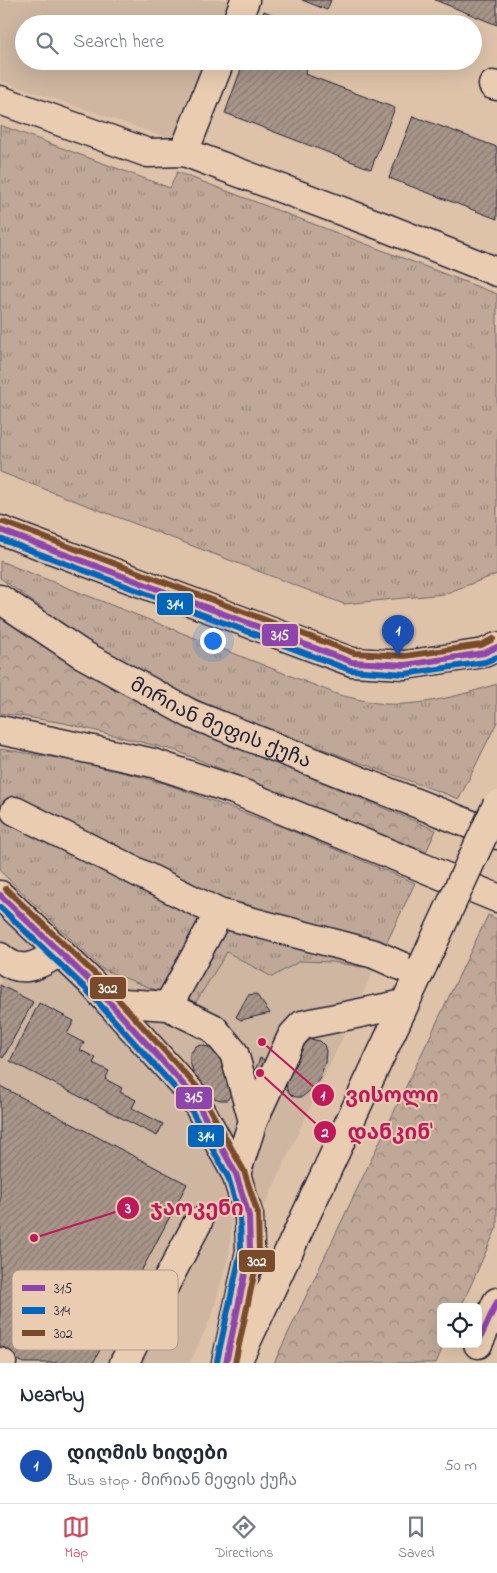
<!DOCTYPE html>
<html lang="en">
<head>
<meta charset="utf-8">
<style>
  body { margin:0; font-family:"Indie Flower","Noto Sans Georgian",sans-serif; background:#f6f6f7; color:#1f2937 }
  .controls { position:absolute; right:15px; bottom:15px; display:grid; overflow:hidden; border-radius:8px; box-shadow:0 5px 20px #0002 }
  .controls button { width:45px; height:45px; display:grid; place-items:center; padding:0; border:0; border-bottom:1px solid #e0e1e3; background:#fff; color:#1f2937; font:25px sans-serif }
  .you { position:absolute; left:212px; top:640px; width:18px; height:18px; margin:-12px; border:4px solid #fff; border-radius:50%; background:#1a73e8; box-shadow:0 0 0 8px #1a73e833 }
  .badge { display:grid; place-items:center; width:32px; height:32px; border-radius:50%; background:#d1495b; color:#fff; font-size:16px; font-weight:700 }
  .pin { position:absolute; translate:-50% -41px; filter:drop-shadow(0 1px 2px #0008) }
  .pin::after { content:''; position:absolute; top:26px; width:18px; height:15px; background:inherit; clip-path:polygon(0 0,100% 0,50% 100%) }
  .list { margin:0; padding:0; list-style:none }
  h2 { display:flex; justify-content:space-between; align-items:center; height:65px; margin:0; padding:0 20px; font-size:21px }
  h2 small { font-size:16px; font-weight:400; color:#747a83 }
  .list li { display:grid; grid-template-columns:32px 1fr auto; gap:15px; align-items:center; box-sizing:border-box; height:75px; padding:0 20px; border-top:1px solid #e0e1e3 }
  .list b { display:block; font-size:19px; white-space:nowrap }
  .list p { margin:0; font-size:16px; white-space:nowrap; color:#747a83 }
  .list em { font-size:16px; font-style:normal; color:#747a83 }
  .icon { flex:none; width:28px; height:28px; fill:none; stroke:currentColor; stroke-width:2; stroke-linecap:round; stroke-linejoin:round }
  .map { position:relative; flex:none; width:497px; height:1363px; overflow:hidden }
  .search { position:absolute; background:#fff; box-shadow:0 5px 20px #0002; left:15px; right:15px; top:15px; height:55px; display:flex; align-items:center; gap:12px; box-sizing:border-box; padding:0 18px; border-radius:28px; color:#747a83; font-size:19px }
  .sheet { height:140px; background:#fff }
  nav { display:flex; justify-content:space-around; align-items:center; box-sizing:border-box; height:70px; border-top:1px solid #e0e1e3; background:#fff; font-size:14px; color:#747a83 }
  nav a { display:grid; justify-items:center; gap:2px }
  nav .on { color:#d1495b }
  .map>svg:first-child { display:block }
</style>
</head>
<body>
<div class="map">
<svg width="497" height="1363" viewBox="0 0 497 1363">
  <defs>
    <pattern id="grass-tufts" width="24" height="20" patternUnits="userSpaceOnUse" patternTransform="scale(1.25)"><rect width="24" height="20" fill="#bfa897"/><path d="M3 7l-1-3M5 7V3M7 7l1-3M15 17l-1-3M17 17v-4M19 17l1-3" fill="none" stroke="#9b887c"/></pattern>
    <pattern id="forest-crowns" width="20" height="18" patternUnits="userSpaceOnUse" patternTransform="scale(1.25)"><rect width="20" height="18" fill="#bfa897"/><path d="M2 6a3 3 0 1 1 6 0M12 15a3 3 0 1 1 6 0" fill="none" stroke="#9b887c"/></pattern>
    <pattern id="building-hatch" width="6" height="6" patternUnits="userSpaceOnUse" patternTransform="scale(1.25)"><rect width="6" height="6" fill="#a9968a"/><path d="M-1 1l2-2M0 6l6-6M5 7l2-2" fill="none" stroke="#897a72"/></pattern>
  </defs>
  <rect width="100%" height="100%" fill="#dec3a9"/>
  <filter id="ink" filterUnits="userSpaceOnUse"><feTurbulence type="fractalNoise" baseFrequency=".02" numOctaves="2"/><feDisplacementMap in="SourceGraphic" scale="10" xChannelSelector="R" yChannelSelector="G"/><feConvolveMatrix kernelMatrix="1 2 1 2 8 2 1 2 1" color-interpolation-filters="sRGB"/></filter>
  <g filter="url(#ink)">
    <path fill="#ceb6a0" d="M0 0H231L222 24H24V61H207L177 141 0 80Z
      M0 917 77 987 177 1099 215 1162 232 1213 229 1254 212 1315 190 1363H0Z
      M227 952 272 977 300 961 332 962 362 967 378 961 264 1207 233 1142 145 1029 102 969 194 1005Z"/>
    <path fill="url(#grass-tufts)" stroke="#706569" d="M0 125 170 188 177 172 497 294V574L444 594 344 604 0 472Z
      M0 561 339 695C354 698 370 703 386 704 424 706 461 695 497 684V722L459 799 217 710 104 653 0 578Z
      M0 749 83 762 164 783 285 828 415 883 378 961 362 967 332 962 300 961 272 977 227 952 194 1005 102 969 0 871Z"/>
    <path fill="url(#forest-crowns)" stroke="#706569" d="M0 617 116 687 189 726 436 830 426 852 177 751 64 723 0 713Z
      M488 915 497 919V1227L461 1307H441V1344H444L436 1363H274Z"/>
    <path fill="url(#building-hatch)" stroke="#22223b" d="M302 0H331L327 10Z
      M435 0H497V25Z
      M264 11 296 24H259Z
      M244 61H310L305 74 395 108 371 169 225 113Z
      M413 116 497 147V219L389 178Z
      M0 985 33 1002 3 1058 0 1056Z
      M256 994 270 1013 241 1020 236 1017 248 995Z
      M39 1003 74 1021 67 1034 84 1043 80 1050 96 1058 93 1063 109 1071 105 1079 122 1088 120 1092 136 1100 132 1108 163 1124 157 1136 10 1061Z
      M310 1039 320 1041 324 1045 326 1051 325 1063 320 1078 312 1089 302 1097H296L291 1095 287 1090 286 1083 287 1068 304 1043Z
      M202 1045 213 1049 223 1059 234 1091 227 1100H221L214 1098 202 1089 195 1077 190 1062V1054L196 1046Z
      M260 1058 271 1063 263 1082 252 1078Z
      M0 1086 187 1184 93 1363H23L0 1351Z"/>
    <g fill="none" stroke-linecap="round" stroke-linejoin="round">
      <g stroke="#22223b" stroke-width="31">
        <path id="minor" d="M236 24 245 0
          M493 85 497 86
          M0 100 148 153 184 152 384 227 497 272
          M184 152 220 61
          M15 811 219 913 374 954 419 974
          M0 957C22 977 39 964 60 952
          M109 1002 168 1006 213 1028 234 1053 253 1121 236 1174
          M168 1006 219 913
          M253 1121 292 1036 302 1025 404 1004
          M0 1362 2 1363
          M124 1363 198 1222"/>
      </g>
      <g stroke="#22223b" stroke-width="31">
        <g id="major">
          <path id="s1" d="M0 599 80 653 191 714 497 835"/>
          <path d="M0 730 153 763 234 790 497 898"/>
        </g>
      </g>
      <g stroke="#22223b" stroke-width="31">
        <path id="highway" d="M0 530 352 662 405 665 484 653 497 647
          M0 895 91 982 192 1094 236 1174 249 1216 250 1251 226 1363
          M478 1344 497 1302
          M237 1362 423 965"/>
      </g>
      <use href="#minor" stroke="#eacdb0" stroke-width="28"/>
      <use href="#major" stroke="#eacdb0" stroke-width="28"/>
      <use href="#highway" stroke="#eacdb0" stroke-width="28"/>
      <g stroke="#22223b" stroke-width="31" stroke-linecap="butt">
        <path id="highway-bridge" d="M423 965 497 805"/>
      </g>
      <use href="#highway-bridge" stroke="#eacdb0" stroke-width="28"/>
      <g stroke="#eacdb0" stroke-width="10">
        <path id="bus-1" d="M0 530 352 662 405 665 484 653 497 647
          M0 895 91 982 192 1094 236 1174 249 1216 250 1251 226 1363
          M478 1343 497 1302"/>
      </g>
      <g stroke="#eacdb0" stroke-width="10">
        <path id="bus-2" d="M0 539 350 670 405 674 485 662 497 657
          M0 907 85 988 185 1099 228 1177 240 1217 241 1250 217 1361"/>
      </g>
      <g stroke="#eacdb0" stroke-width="10">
        <path id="bus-3" d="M3 522 354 653 405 656 481 645 493 639
          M6 889 97 976 198 1088 244 1171 258 1214 259 1252 235 1363"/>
      </g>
      <use href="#bus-1" stroke="#8e44ad" stroke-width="6"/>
      <use href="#bus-2" stroke="#0065bd" stroke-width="6"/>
      <use href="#bus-3" stroke="#7a4b2a" stroke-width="6"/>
    </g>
  </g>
  <g text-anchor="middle" stroke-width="4" stroke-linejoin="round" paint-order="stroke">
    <g font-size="20" fill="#22223b" stroke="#eacdb0">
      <text dy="7" stroke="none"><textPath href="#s1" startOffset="254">მირიან მეფის ქუჩა</textPath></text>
    </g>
  </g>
  <rect x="12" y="1270" width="166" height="80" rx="8" fill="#eacdb0" stroke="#ae9a8d" stroke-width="1"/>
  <rect x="22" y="1285" width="23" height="6" fill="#8e44ad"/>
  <rect x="22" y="1307" width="23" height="7" fill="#0065bd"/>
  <rect x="22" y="1330" width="23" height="6" fill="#7a4b2a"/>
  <g font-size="14" fill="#22223b">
    <text x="54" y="1293">315</text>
    <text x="54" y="1315">314</text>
    <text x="54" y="1338">302</text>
  </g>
  <path fill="none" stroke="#c2185b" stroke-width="2" d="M262 1042L323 1095M260 1073L325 1132M34 1238L128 1208"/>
  <g fill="#c2185b" stroke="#eacdb0" stroke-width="2">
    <circle cx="262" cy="1042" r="5"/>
    <circle cx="260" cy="1073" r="5"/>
    <circle cx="34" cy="1238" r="5"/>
    <circle cx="323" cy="1095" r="12"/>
    <circle cx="325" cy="1132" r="12"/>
    <circle cx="128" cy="1208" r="12"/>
  </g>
  <g font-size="15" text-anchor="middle" font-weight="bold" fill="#fff">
    <text x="323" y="1100">1</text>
    <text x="325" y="1137">2</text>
    <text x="128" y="1213">3</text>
  </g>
  <g font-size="21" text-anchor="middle" font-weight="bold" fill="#c2185b" stroke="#eacdb0" stroke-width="4" stroke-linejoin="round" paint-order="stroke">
    <text x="392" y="1102">ვისოლი</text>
    <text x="390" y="1139">დანკინ'</text>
    <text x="197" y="1215">ჯაოკენი</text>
  </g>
  <g stroke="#eacdb0" stroke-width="2">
    <rect x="156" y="592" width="38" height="24" rx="5" fill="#0065bd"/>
    <rect x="261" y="623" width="38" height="24" rx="5" fill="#8e44ad"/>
    <rect x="89" y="976" width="38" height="24" rx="5" fill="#7a4b2a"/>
    <rect x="175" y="1086" width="38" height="24" rx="5" fill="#8e44ad"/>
    <rect x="187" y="1124" width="38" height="24" rx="5" fill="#0065bd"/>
    <rect x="238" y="1249" width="38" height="24" rx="5" fill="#7a4b2a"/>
  </g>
  <g font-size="14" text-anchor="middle" font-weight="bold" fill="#fff">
    <text x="175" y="609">314</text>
    <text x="280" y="640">315</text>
    <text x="108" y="993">302</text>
    <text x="194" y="1102">315</text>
    <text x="206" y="1141">314</text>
    <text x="257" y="1266">302</text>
  </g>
</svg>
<div class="controls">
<button><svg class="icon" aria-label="locate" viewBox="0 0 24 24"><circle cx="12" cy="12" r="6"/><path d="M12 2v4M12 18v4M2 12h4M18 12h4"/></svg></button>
</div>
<div class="you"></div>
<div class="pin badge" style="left:398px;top:656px;background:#1a4fb4">1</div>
<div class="search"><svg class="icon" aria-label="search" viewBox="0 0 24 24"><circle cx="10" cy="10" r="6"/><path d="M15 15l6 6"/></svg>Search here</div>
</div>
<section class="sheet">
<h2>Nearby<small></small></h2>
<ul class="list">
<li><span class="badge" style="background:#1a4fb4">1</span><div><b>დიღმის ხიდები</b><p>Bus stop · მირიან მეფის ქუჩა</p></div><em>50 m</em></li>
</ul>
</section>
<nav>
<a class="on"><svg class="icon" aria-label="map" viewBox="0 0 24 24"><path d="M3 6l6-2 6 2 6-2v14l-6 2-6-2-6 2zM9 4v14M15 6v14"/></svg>Map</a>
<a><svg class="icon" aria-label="directions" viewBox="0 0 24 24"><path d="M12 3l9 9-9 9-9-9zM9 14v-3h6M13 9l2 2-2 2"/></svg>Directions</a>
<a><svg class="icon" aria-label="saved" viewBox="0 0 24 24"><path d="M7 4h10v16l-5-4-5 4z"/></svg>Saved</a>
</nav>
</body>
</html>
